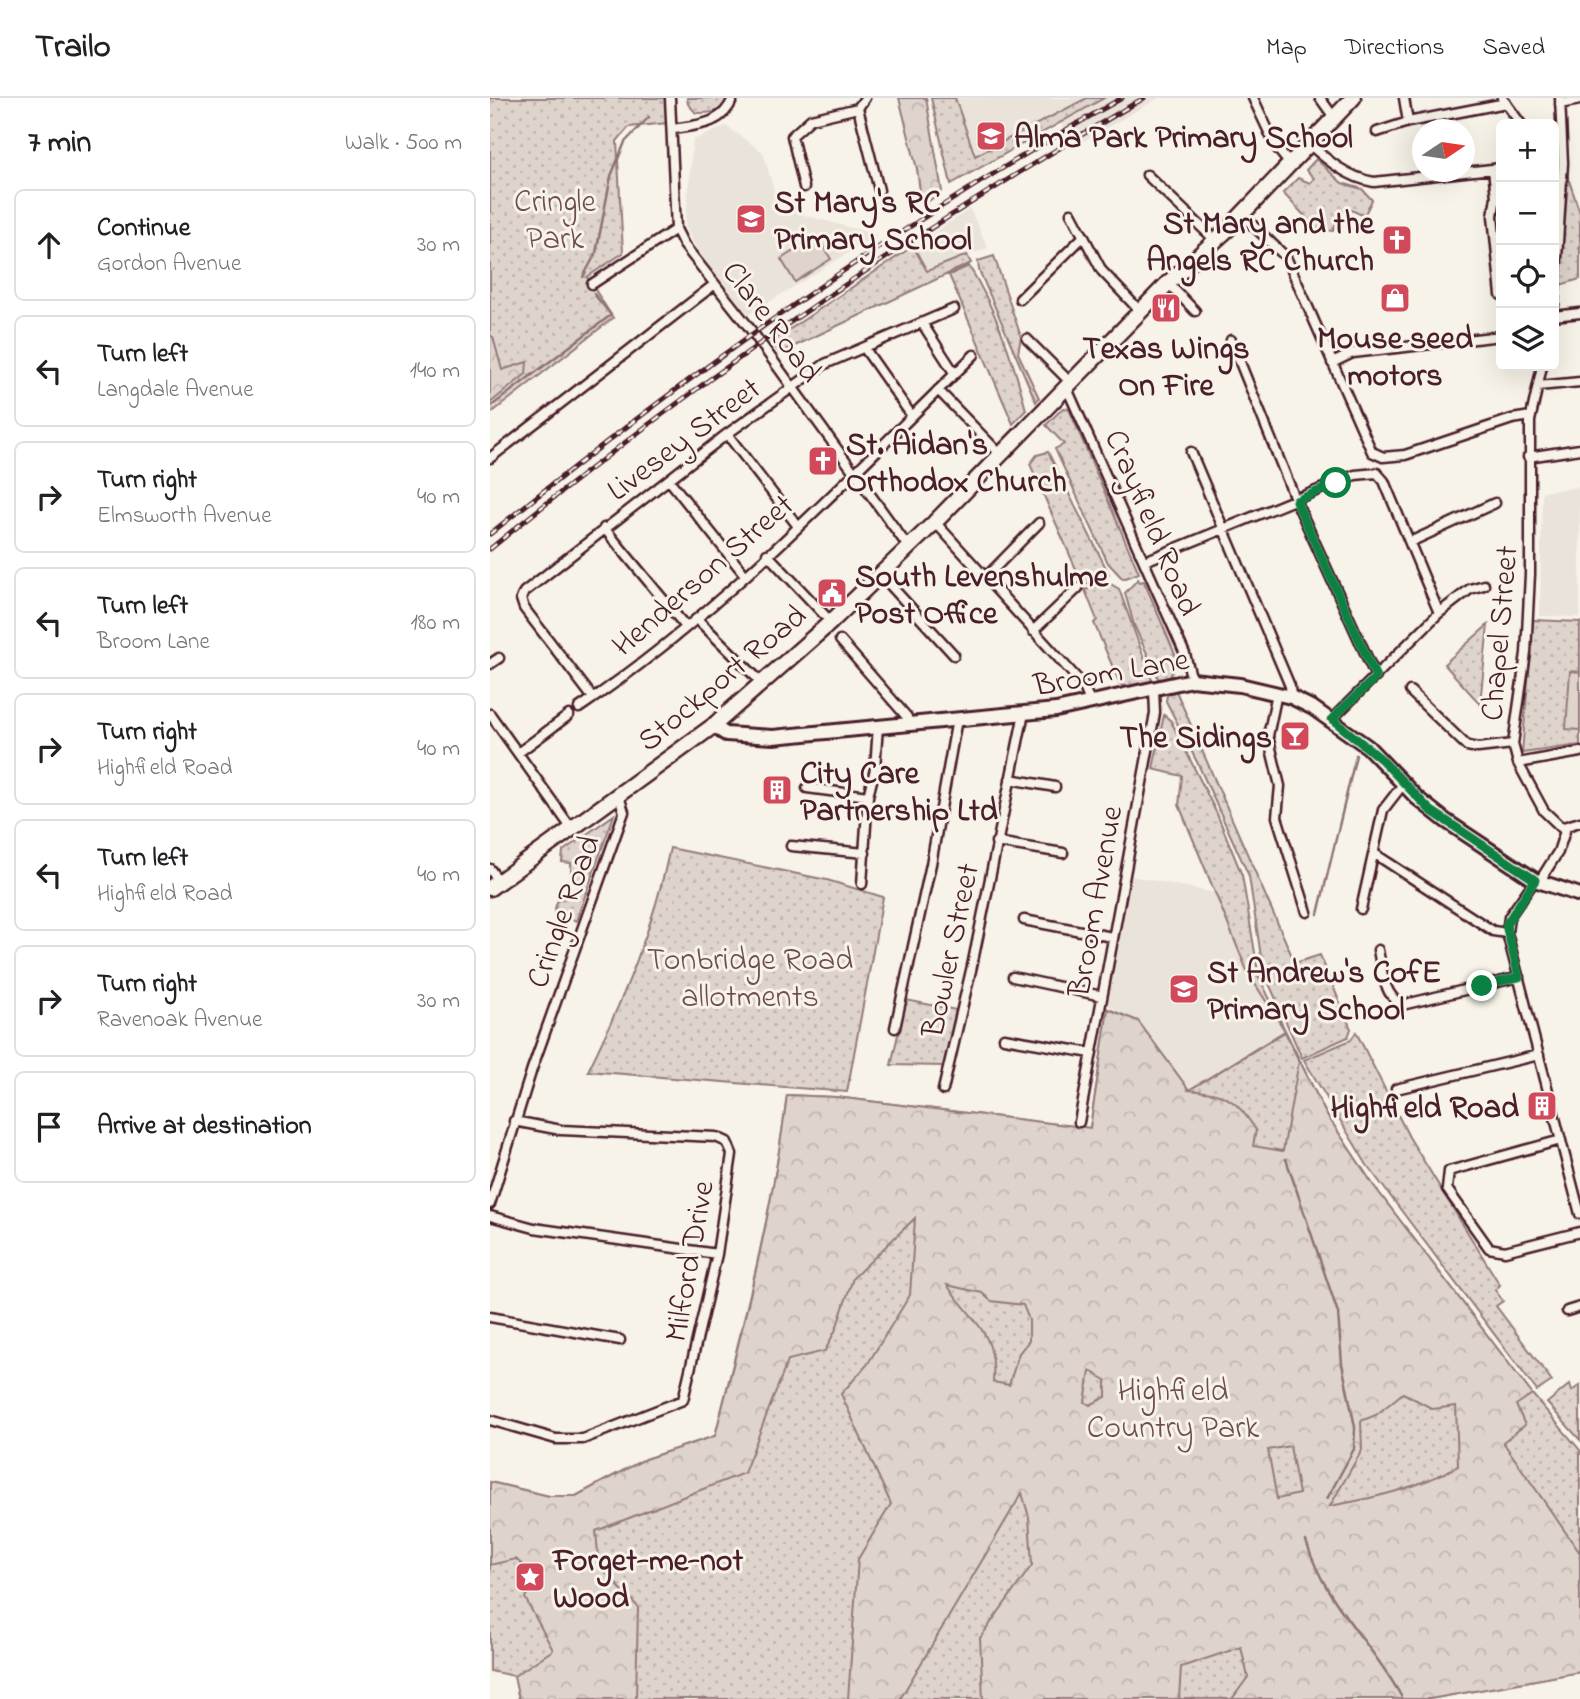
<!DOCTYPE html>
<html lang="en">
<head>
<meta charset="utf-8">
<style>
  body { margin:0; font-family:"Indie Flower",sans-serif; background:#f6f6f6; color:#202124 }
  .controls { position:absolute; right:21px; top:21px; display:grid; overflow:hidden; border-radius:10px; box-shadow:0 7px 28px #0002 }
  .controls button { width:63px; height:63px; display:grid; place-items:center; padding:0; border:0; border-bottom:2px solid #e0e0e0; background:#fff; color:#202124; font:35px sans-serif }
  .compass { position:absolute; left:922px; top:21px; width:63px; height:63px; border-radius:50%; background:#fff; box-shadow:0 7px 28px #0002; rotate:77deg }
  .stop { position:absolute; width:21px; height:21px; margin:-16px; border:5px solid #0b8043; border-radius:50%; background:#fff }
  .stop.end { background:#0b8043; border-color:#fff; box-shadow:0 2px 7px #0008 }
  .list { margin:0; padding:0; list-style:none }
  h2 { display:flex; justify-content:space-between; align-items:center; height:91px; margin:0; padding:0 28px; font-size:30px }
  h2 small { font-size:23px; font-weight:400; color:#757577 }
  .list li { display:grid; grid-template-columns:46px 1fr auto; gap:21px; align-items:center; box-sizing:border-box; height:112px; margin:0 14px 14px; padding:0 14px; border:2px solid #e0e0e0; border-radius:10px }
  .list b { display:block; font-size:26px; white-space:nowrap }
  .list p { margin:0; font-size:23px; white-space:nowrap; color:#757577 }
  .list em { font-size:23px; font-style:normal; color:#757577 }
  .icon { flex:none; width:38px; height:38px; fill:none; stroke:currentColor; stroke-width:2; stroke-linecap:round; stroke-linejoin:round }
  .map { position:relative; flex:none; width:1090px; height:1601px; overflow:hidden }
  header { display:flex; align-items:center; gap:42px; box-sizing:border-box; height:98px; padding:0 35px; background:#fff; border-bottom:2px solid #e0e0e0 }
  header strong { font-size:33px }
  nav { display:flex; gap:38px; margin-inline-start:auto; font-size:24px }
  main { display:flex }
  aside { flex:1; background:#fff }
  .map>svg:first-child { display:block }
</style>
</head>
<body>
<header>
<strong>Trailo</strong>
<nav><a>Map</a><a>Directions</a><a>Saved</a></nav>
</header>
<main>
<aside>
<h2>7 min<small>Walk · 500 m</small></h2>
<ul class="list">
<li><svg class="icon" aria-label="ahead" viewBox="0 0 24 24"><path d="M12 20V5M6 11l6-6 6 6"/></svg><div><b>Continue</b><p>Gordon Avenue</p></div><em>30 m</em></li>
<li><svg class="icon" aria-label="left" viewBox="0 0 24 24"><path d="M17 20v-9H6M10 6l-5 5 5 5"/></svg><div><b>Turn left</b><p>Langdale Avenue</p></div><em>140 m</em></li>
<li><svg class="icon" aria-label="right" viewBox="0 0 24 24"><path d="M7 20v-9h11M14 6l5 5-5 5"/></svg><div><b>Turn right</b><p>Elmsworth Avenue</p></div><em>40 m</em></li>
<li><svg class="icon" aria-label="left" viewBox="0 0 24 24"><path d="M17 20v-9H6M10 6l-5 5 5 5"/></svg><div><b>Turn left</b><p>Broom Lane</p></div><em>180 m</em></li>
<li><svg class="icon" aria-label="right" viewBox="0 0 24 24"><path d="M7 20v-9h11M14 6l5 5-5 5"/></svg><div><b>Turn right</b><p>Highfield Road</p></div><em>40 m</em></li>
<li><svg class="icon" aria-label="left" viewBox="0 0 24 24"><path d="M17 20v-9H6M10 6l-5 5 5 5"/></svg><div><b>Turn left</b><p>Highfield Road</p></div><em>40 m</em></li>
<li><svg class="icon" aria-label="right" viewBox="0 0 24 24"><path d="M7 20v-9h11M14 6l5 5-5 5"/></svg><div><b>Turn right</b><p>Ravenoak Avenue</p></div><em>30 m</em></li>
<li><svg class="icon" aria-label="arrive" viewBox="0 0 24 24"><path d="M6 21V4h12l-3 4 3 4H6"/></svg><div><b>Arrive at destination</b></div></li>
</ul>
</aside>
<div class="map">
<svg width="1090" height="1601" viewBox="0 0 1090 1601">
  <defs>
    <pattern id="green-dots" width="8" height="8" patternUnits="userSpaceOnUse" patternTransform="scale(1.75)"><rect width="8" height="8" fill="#ded4cc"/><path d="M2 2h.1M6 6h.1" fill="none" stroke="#c0b6af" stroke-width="1.8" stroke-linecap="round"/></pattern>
    <pattern id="forest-crowns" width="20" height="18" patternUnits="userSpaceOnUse" patternTransform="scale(1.75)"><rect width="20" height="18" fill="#ded4cc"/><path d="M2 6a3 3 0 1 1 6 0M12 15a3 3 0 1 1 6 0" fill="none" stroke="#c0b6af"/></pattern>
  </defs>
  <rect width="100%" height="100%" fill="#f7f3e8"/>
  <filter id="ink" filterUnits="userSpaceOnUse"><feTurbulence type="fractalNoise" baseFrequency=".0143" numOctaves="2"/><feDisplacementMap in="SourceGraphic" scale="14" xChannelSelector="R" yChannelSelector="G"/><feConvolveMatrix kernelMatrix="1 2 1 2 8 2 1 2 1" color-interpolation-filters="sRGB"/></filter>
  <g filter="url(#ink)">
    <path fill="#eae3da" d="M465 0H669L585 48 565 17 485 58Z
      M236 28 273 54 289 110 387 137 258 217 207 152 195 128 203 42Z
      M480 111 498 150 437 173 423 148Z
      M1090 389V519L1050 518 1052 394Z
      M641 778 726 795 758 875 795 933 699 992 648 923 617 907Z"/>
    <path fill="url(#green-dots)" stroke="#947a7c" stroke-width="2" d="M0 0H175L177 25 139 29 127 43 133 155 97 179 123 220 0 316Z
      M197 0H238C231 16 222 15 206 15L198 6Z
      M441 0H465L485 58 597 0H614L461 86Z
      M826 61 852 85 872 91 882 102 874 118 857 110 847 122 843 133 827 131 793 95 808 80 820 85 824 80 816 72Z
      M1073 65 1090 115V181L1067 188Z
      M423 148 437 173 477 157 481 165 290 255 281 244Z
      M504 158 531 239 528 255 549 300 546 304 489 172 488 163Z
      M479 168C505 210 524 264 536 312L523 326 459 177Z
      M573 310 579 311 649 475 633 481 618 465 565 351 574 346 556 327Z
      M558 354 619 476 613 482 593 487 540 366 547 357Z
      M648 481 650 484 654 483 687 561 680 579 669 582 644 527 635 495Z
      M619 485 629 491 663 585 635 589 630 586 604 525 607 522 595 492Z
      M1043 522 1090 524V647L1032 655Z
      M998 527 990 606 954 566Z
      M686 593 805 865 830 857 861 931 858 939 812 960 773 872 759 778 708 666 676 603 677 597Z
      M674 617 681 623 727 716 752 777 769 879 835 1014 884 1088 1042 1296 1090 1352V1574L940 1601H29L24 1578 0 1573V1384L59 1398H86L155 1361 225 1338C253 1226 283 1113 297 997L346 999 600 1030 618 911 648 923 699 992 795 933 758 875 689 707 692 678 663 671Z
      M124 717 86 823 64 814 67 804 91 788 81 774V765L72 764 73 753Z
      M180 750 337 782 393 799 357 994 98 973C133 902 164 828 180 750Z
      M416 902 466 912 454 968 401 967Z
      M866 934 919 1039 1010 1187 1005 1192 1013 1203 1006 1208 1062 1283 1047 1293 877 1067 814 962 861 942Z
      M1080 1286 1082 1293 1090 1287V1342L1057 1305Z"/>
    <path fill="url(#forest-crowns)" stroke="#947a7c" stroke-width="2" fill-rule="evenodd" d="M409 0H436L452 93 432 108 427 71Z
      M0 237 3 239 12 272 37 264 36 276 0 305Z
      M618 911 648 923 699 992 795 933 835 1014 884 1088 1042 1296 1026 1307 1035 1327 1013 1344 1090 1455V1574L940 1601H742L758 1579 751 1549 691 1569 689 1601H493L490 1540 542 1467 539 1419 532 1395 410 1601H358L368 1461 401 1406 351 1296 377 1267 420 1197 425 1120 363 1180 346 1231 335 1253 298 1262 254 1375 106 1433 109 1468 148 1509 146 1601H29L24 1578 63 1552 35 1500 44 1478 26 1461 0 1467V1384L59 1398H86L155 1361 225 1338C254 1226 283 1113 297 997L346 999 600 1030ZM795 934 809 963 793 1053 763 1048 766 1032C744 999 737 996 699 992ZM457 1187 492 1195 501 1203 533 1207 539 1222V1243L529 1255 519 1287 503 1284C507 1234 483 1224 457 1187ZM600 1273 616 1282V1299L600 1307 595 1304ZM913 1295 943 1311 966 1308 968 1368C928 1390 885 1400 840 1408L872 1352 871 1323 886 1317ZM800 1348 809 1396 787 1401 778 1352Z"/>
    <path fill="#ded4cc" stroke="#947a7c" stroke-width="2" d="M327 138 341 161 305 184 291 161Z
      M1080 573 1090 574V632L1076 631Z"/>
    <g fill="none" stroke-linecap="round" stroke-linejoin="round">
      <path stroke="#8e7275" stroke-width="2.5" d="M93 179 106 155 121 78 135 44 159 19
        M0 309 121 217 104 196
        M828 816 866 657
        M796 1061 848 1215 852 1266 865 1329 864 1351 837 1401
        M816 1443C835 1506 881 1543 911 1598"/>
      <g stroke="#4a1f2b" stroke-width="13">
        <path id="minor" d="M180 0 186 131 194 147 258 228 419 450
          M375 0 368 10 389 92
          M763 0 786 49 799 65
          M830 0 843 18
          M914 0 918 24
          M1012 0 1031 26
          M1070 6 1090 2
          M182 31C208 27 233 27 243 0
          M887 34 918 24 1016 5
          M818 45C837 62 858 80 884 84L1011 70
          M1003 71 1006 99 1003 118 1011 197
          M657 77 725 142
          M314 89 302 38 321 21 368 10
          M581 115 612 173 650 213
          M751 116 796 159 882 354 893 359 915 357 1022 321 1041 318
          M678 185 705 213
          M102 186 186 131
          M530 201 594 138
          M1064 208 1073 65 1070 0
          M1064 218 1090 215
          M432 225 465 276
          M537 241 580 284
          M741 242 806 403 886 579
          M375 251 422 318
          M842 265 863 255 1011 238
          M576 288 695 556 702 582
          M1048 288 1090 284
          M448 292 510 356
          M237 336 307 427
          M701 354 800 588 801 599
          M1038 359 1090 351
          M0 360 225 186
          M179 382 255 477
          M445 424 593 587 601 606
          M114 430 196 529
          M920 444 1005 405
          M277 456 341 524
          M655 463 865 377 887 375 894 383 949 515
          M391 477 464 557
          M495 480 549 425
          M207 521 273 586
          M543 533 588 490
          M350 542 417 619 418 625
          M0 566 9 560
          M920 593 977 648 988 650 1023 646
          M787 595 778 638 790 688 787 719 817 814
          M103 600 34 510 31 501 34 494 237 336 335 266 464 211
          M89 610C235 512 359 379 484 257
          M0 616 82 731
          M842 621 949 515 980 491 994 487
          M28 655 79 617
          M1028 665 1090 654
          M520 681 565 689
          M317 690 378 698
          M1073 729 1090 724
          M506 744 573 755
          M301 748 375 755
          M885 756 1003 833 1017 835
          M0 771 9 784
          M1045 782 1019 819 1017 835 1090 1116
          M1049 784 1068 754 1075 733 1054 713 1028 665 1023 646 1036 555 1040 476V323L1052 268
          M372 786 378 698 385 671 388 628
          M871 811 893 712 914 685
          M534 822 622 839
          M888 852C892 871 893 897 912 907L1029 879
          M523 879 612 898
          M405 930 441 766 467 621
          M514 940 601 955
          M906 991 1049 957
          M453 992 482 868 534 615
          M589 1024 665 615 664 592
          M1071 1042 959 1073 957 1091 999 1150 1015 1153 1090 1134
          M0 1106 42 971 134 714 129 698
          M0 1118 44 1130 227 1156
          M1077 1213 1090 1209
          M0 1219 130 1242
          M0 1322 66 1341H93L193 1302 227 1156 242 1056 237 1044 226 1039 71 1032 24 1023"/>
      </g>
      <g stroke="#4a1f2b" stroke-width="18">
        <path id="secondary" d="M223 628 236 636 283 639 566 612 702 582 750 587 801 599 823 610 878 649 927 700 956 723 1045 782 1090 797"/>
      </g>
      <g stroke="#4a1f2b" stroke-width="19">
        <path id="trunk" d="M0 790 223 628 341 524 445 424 678 185 737 132 863 0"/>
      </g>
      <use href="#minor" stroke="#f7f3e8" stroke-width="8"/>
      <use href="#secondary" stroke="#f7f3e8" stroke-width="12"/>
      <use href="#trunk" stroke="#f7f3e8" stroke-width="14"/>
      <g stroke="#4a1f2b" stroke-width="5">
        <path id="rail" d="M0 436C199 275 409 125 632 0
          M0 451C206 282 424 133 654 0"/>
      </g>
      <use href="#rail" stroke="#f7f3e8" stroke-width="2.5" stroke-dasharray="8" stroke-linecap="butt"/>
    </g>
  </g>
  <g fill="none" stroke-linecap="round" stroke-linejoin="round" filter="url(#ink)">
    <path stroke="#0b8043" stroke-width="9" d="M846 385 806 403 886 579 842 621 891 661 940 712 1045 782 1016 827 1029 879 992 888"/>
  </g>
  <defs>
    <g id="school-square" transform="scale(1.575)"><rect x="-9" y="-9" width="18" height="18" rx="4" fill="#d1495b" stroke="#f7f3e8"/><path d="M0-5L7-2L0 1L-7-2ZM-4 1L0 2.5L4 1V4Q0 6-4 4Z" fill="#fff"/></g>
    <g id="church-square" transform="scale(1.575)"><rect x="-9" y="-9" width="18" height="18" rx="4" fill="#d1495b" stroke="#f7f3e8"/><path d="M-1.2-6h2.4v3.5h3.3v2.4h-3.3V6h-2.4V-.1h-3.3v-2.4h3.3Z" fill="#fff"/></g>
    <g id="shop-square" transform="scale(1.575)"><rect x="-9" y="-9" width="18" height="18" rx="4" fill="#d1495b" stroke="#f7f3e8"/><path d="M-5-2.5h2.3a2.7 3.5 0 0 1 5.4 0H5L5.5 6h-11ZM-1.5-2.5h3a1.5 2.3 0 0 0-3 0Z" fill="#fff"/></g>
    <g id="restaurant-square" transform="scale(1.575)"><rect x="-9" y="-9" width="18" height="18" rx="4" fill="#d1495b" stroke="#f7f3e8"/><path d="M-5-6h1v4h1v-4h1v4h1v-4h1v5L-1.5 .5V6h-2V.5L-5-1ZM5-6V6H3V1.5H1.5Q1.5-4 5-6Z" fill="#fff"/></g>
    <g id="civic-square" transform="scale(1.575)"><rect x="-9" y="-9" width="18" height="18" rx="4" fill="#d1495b" stroke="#f7f3e8"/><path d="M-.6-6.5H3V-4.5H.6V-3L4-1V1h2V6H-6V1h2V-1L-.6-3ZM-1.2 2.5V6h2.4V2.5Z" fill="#fff"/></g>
    <g id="bar-square" transform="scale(1.575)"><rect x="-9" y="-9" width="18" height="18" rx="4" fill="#d1495b" stroke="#f7f3e8"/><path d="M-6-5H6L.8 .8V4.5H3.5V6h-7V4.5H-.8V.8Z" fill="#fff"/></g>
    <g id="building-square" transform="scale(1.575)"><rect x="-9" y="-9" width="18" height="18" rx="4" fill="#d1495b" stroke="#f7f3e8"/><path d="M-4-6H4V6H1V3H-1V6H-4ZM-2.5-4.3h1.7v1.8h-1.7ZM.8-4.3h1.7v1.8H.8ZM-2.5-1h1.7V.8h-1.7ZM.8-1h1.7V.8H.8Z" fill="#fff"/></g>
    <g id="sight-square" transform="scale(1.575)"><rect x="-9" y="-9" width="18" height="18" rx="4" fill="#d1495b" stroke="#f7f3e8"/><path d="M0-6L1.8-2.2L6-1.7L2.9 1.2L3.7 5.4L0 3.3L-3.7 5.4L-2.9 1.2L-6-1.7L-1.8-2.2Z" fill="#fff"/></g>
  </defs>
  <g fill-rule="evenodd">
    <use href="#school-square" x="501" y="38"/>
    <use href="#school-square" x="261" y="121"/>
    <use href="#church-square" x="907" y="142"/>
    <use href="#shop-square" x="905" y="200"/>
    <use href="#restaurant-square" x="676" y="210"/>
    <use href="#church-square" x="333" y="363"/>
    <use href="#civic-square" x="342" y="495"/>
    <use href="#bar-square" x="805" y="638"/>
    <use href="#building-square" x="287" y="692"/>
    <use href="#school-square" x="694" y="891"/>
    <use href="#building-square" x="1052" y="1008"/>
    <use href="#sight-square" x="40" y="1479"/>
  </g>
  <g text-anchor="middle" stroke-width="6" stroke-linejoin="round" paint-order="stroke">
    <g font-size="32" font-weight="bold" fill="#4a1f2b" stroke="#f7f3e8" text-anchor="start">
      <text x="524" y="49">Alma Park Primary School</text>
      <text x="284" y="114">St Mary's RC<tspan x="284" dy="37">Primary School</tspan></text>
      <text x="884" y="135" text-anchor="end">St Mary and the<tspan x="884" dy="37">Angels RC Church</tspan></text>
      <text x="905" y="250" text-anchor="middle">Mouse seed<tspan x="905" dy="37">motors</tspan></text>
      <text x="676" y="260" text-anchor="middle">Texas Wings<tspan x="676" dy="37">On Fire</tspan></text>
      <text x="356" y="356">St. Aidan's<tspan x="356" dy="37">Orthodox Church</tspan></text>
      <text x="365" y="488">South Levenshulme<tspan x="365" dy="37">Post Office</tspan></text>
      <text x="782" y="649" text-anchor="end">The Sidings</text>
      <text x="310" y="685">City Care<tspan x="310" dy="37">Partnership Ltd</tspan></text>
      <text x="717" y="884">St Andrew's CofE<tspan x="717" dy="37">Primary School</tspan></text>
      <text x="1029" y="1019" text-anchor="end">Highfield Road</text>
      <text x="63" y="1472">Forget-me-not<tspan x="63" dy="37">Wood</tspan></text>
    </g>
    <g font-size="32" fill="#6f4c53" stroke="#f7f3e8">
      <text x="65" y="113">Cringle<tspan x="65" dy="37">Park</tspan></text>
      <text x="260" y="871">Tonbridge Road<tspan x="260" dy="37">allotments</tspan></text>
      <text x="683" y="1302">Highfield<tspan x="683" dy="37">Country Park</tspan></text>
    </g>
    <g font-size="32" fill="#4a1f2b" stroke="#f7f3e8">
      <text transform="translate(283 223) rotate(53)" y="11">Clare Road</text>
      <text transform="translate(193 340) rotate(-37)" y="11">Livesey Street</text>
      <text transform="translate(664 424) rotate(67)" y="11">Crayfield Road</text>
      <text transform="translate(212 476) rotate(-41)" y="11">Henderson Street</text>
      <text transform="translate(1008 535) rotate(-85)" y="11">Chapel Street</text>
      <text transform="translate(621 573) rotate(-10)" y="11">Broom Lane</text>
      <text transform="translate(231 579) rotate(-40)" y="11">Stockport Road</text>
      <text transform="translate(604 803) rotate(-80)" y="11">Broom Avenue</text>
      <text transform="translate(72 813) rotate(-70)" y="11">Cringle Road</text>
      <text transform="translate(459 852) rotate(-78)" y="11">Bowler Street</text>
      <text transform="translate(198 1163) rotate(-80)" y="11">Milford Drive</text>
    </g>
  </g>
</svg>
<div class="controls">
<button>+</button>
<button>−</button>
<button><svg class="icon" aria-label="locate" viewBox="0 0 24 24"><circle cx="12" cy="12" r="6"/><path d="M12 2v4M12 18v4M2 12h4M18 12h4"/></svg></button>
<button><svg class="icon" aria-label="layers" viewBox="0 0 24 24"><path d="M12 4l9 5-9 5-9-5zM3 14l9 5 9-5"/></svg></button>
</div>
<svg class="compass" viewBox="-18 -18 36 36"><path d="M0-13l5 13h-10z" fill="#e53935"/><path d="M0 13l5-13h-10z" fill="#757577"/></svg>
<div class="stop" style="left:846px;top:385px"></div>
<div class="stop end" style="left:992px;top:888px"></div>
</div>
</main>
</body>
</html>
